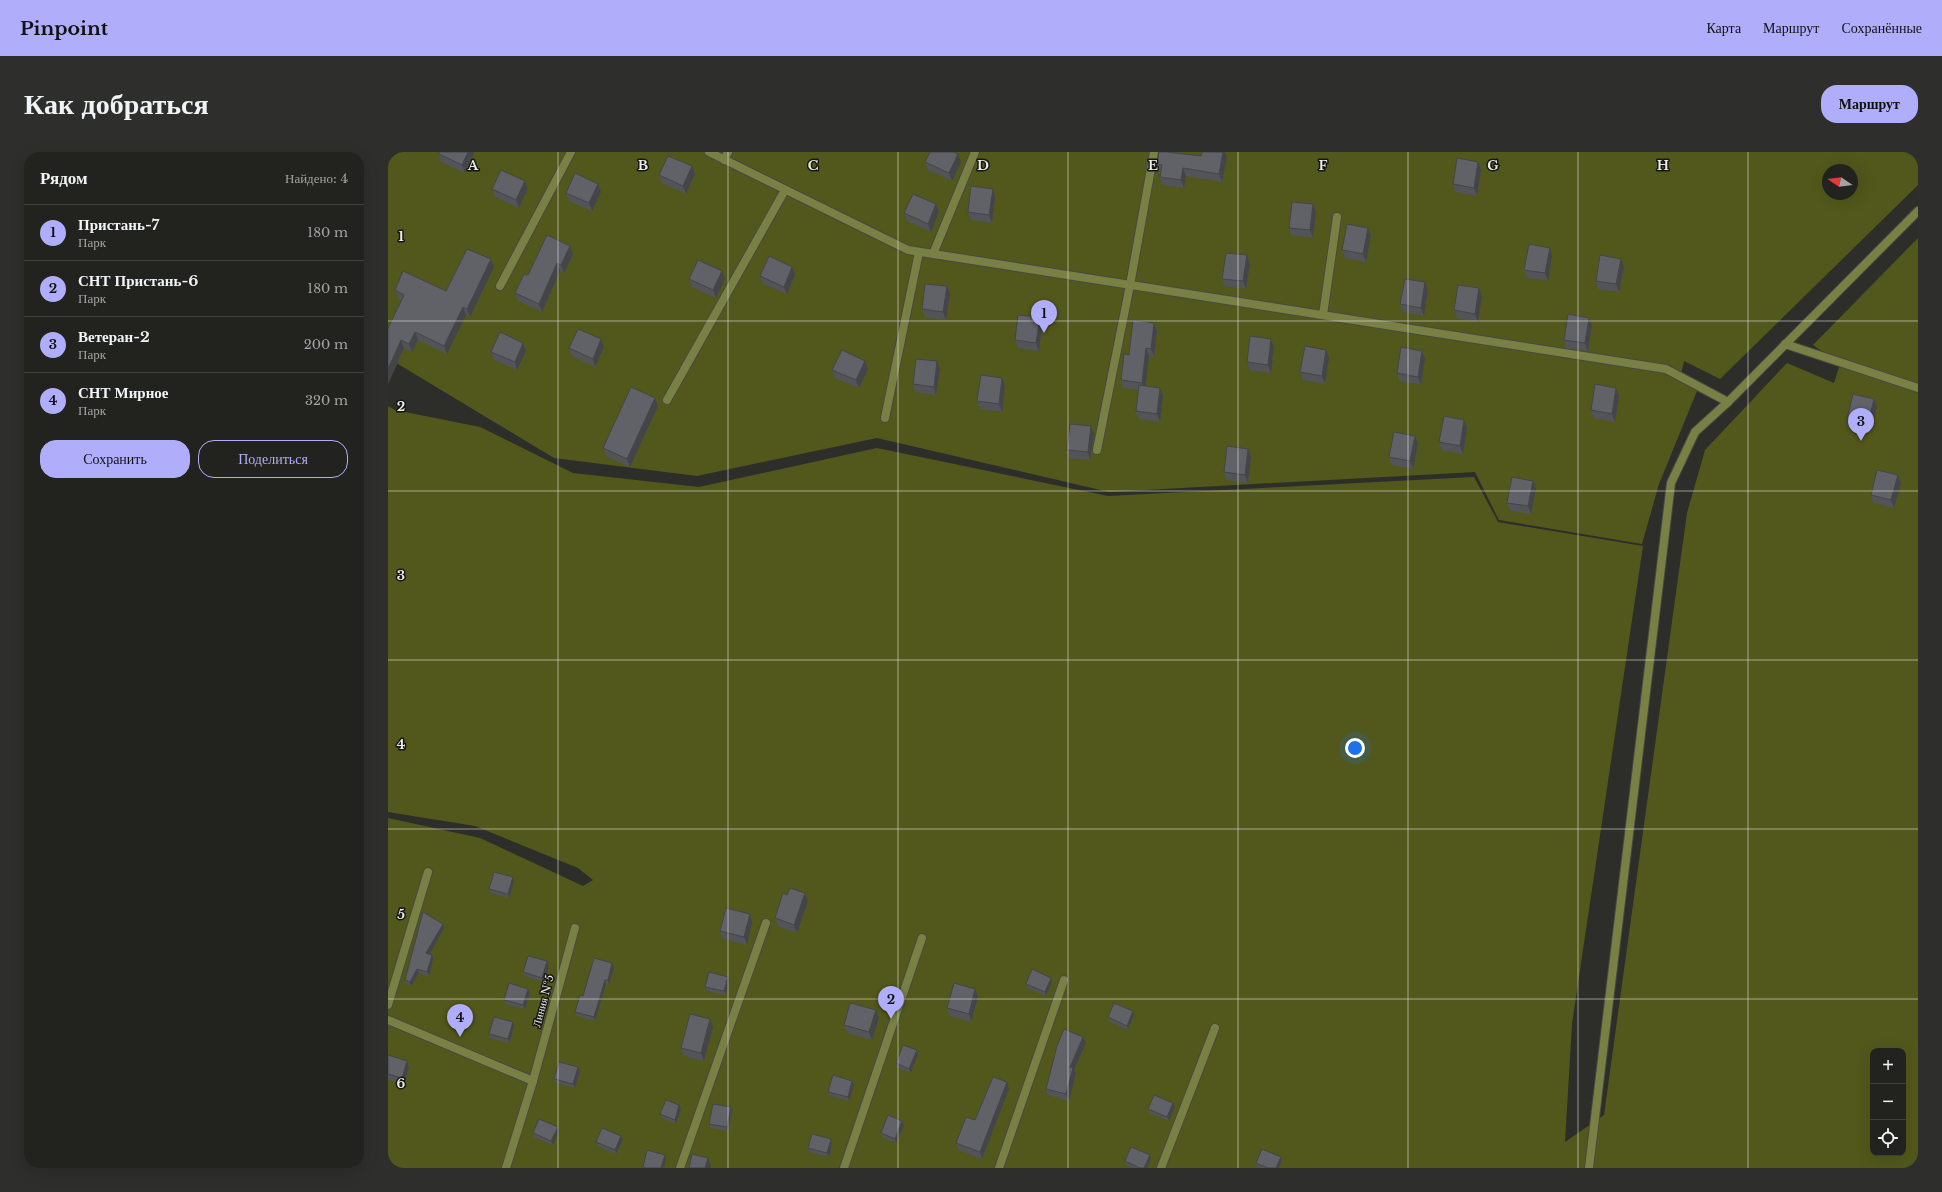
<!DOCTYPE html>
<html lang="ru">
<head>
<meta charset="utf-8">
<style>
  body { margin:0; font-family:"Libre Baskerville",serif; background:#2e2f2c; color:#f1f3f6 }
  .controls { position:absolute; right:12px; bottom:12px; display:grid; overflow:hidden; border-radius:8px; box-shadow:0 4px 16px #0002 }
  .controls button { width:36px; height:36px; display:grid; place-items:center; padding:0; border:0; border-bottom:1px solid #3f3f3d; background:#22221f; color:#f1f3f6; font:20px sans-serif }
  .compass { position:absolute; left:1434px; top:12px; width:36px; height:36px; border-radius:50%; background:#22221f; box-shadow:0 4px 16px #0002; rotate:283deg }
  .you { position:absolute; left:967px; top:596px; width:14px; height:14px; margin:-10px; border:3px solid #fff; border-radius:50%; background:#1a73e8; box-shadow:0 0 0 6px #1a73e833 }
  .badge { display:grid; place-items:center; width:26px; height:26px; border-radius:50%; background:#b0aefa; color:#111; font-size:13px; font-weight:700 }
  .pin { position:absolute; translate:-50% -33px; filter:drop-shadow(0 1px 2px #0008) }
  .pin::after { content:''; position:absolute; top:21px; width:14px; height:12px; background:inherit; clip-path:polygon(0 0,100% 0,50% 100%) }
  .list { margin:0; padding:0; list-style:none }
  h2 { display:flex; justify-content:space-between; align-items:center; height:52px; margin:0; padding:0 16px; font-size:17px }
  h2 small { font-size:13px; font-weight:400; color:#a2a4a4 }
  .list li { display:grid; grid-template-columns:26px 1fr auto; gap:12px; align-items:center; box-sizing:border-box; height:56px; padding:0 16px; border-top:1px solid #3f3f3d }
  .list b { display:block; font-size:15px; white-space:nowrap }
  .list p { margin:0; font-size:13px; white-space:nowrap; color:#a2a4a4 }
  .list em { font-size:13px; font-style:normal; color:#a2a4a4 }
  .actions { display:flex; gap:8px; padding:12px 16px }
  .actions a { flex:1; padding:9px 0; border:1px solid #b0aefa; border-radius:16px; text-align:center; font-size:14px; color:#b0aefa }
  .actions .main { background:#b0aefa; color:#111 }
  .icon { flex:none; width:22px; height:22px; fill:none; stroke:currentColor; stroke-width:2; stroke-linecap:round; stroke-linejoin:round }
  .map { position:relative; flex:none; width:1530px; height:1016px; overflow:hidden; border-radius:16px }
  header { display:flex; align-items:center; gap:24px; box-sizing:border-box; height:56px; padding:0 20px; background:#b0aefa; color:#111 }
  header strong { font-size:19px }
  nav { display:flex; gap:22px; margin-inline-start:auto; font-size:14px }
  .intro { display:flex; align-items:center; justify-content:space-between; box-sizing:border-box; height:96px; padding:0 24px }
  h1 { margin:0; font-size:28px }
  .button { padding:10px 18px; border-radius:16px; background:#b0aefa; color:#111; font-size:14px; font-weight:700 }
  main { display:flex; gap:24px; padding:0 24px }
  aside { flex:1; background:#22221f; border-radius:16px; box-shadow:0 4px 16px #0002 }
  .map>svg:first-child { display:block }
</style>
</head>
<body>
<header>
<strong>Pinpoint</strong>
<nav><a>Карта</a><a>Маршрут</a><a>Сохранённые</a></nav>
</header>
<div class="intro"><h1>Как добраться</h1><a class="button">Маршрут</a></div>
<main>
<aside>
<h2>Рядом<small>Найдено: 4</small></h2>
<ul class="list">
<li><span class="badge">1</span><div><b>Пристань-7</b><p>Парк</p></div><em>180 m</em></li>
<li><span class="badge">2</span><div><b>СНТ Пристань-6</b><p>Парк</p></div><em>180 m</em></li>
<li><span class="badge">3</span><div><b>Ветеран-2</b><p>Парк</p></div><em>200 m</em></li>
<li><span class="badge">4</span><div><b>СНТ Мирное</b><p>Парк</p></div><em>320 m</em></li>
</ul>
<div class="actions"><a class="main">Сохранить</a><a>Поделиться</a></div>
</aside>
<div class="map">
<svg width="1530" height="1016" viewBox="0 0 1530 1016">
  <rect width="100%" height="100%" fill="#2d2e29"/>
  <path fill="#52581b" fill-rule="evenodd" d="M0 0H1530V33L1332 227 1296 209 1293 222 1309 239 1271 332 1254 392 1111 368 1087 320 721 340 489 286 309 324 166 306 0 206ZM1440 18H1464V42H1440Z
    M1530 86V1016H0V666L92 686 195 734 205 728 190 716 87 674 0 660V254L7 258 92 275 185 321 311 335 489 296 720 344 1086 325 1110 370 1255 394 1184 872 1177 990 1216 963 1299 361 1317 298 1399 211 1446 231 1452 212 1425 193ZM1485 899H1515V1001H1485Z"/>
  <g fill="none" stroke-linecap="round" stroke-linejoin="round">
    <g stroke="#484944" stroke-width="10">
      <path id="lane" d="M321 0 520 98 1278 217 1340 250
        M336 8 340 0
        M545 102 587 0
        M112 134 183 0
        M935 163 949 65
        M1397 192 1530 236
        M279 248 397 38
        M497 266 531 100
        M709 298 742 133 766 0
        M0 853 40 720
        M145 929 187 776
        M292 1016 378 771
        M456 1016 534 786
        M611 1016 676 828
        M773 1016 827 876"/>
    </g>
    <g stroke="#484944" stroke-width="10">
      <path id="street" d="M0 868 145 929 118 1016
        M1201 1016 1283 331 1307 280 1340 250 1530 59"/>
    </g>
    <use href="#lane" stroke="#798044" stroke-width="8"/>
    <use href="#street" stroke="#798044" stroke-width="8"/>
  </g>
  <path fill="#535459" d="M51 0H86V1L77 21 53 10 51 2Z
    M813 4 839 5 834 30 798 24 796 36 775 33 772 25 773 20H772L769 12Z
    M537 10H573L564 29 540 18Z
    M1090 10 1093 18 1089 44 1068 40 1065 32Z
    M304 14 307 22 298 42 274 31 271 23Z
    M210 32 213 40 204 59 181 49 178 41Z
    M140 36 131 56 107 45 104 37Z
    M605 37 607 45 604 71 583 68 580 60Z
    M548 52 551 60 543 80 519 69 516 61Z
    M928 60 925 86 903 83 901 76Z
    M980 76 983 84 978 110 957 106 954 98Z
    M185 102 176 121 172 119 154 160 130 149 127 141 140 123Z
    M859 103 862 111 858 137 837 134 834 127Z
    M1164 104 1160 129 1139 126 1136 118Z
    M106 115 82 165 78 163 59 202 30 188 24 200 16 196 0 232 13 148 10 146 7 138 58 139Z
    M404 115 407 123 399 142 375 132 372 124Z
    M1236 115 1231 140 1210 137 1208 129Z
    M301 127H337L328 146 304 135Z
    M1037 130 1040 138 1036 164 1015 160 1012 152Z
    M559 134 562 142 558 168 537 165 534 157Z
    M1094 144 1090 170 1069 166 1066 158Z
    M652 165 654 173 651 199 630 196 627 188Z
    M1201 166 1204 174 1200 199 1178 196 1176 188Z
    M766 171 769 179 766 205 761 204 757 234 775 244 772 270 751 267 748 259 751 238 735 236 733 228 741 203Z
    M883 187 886 195 883 221 862 218 859 210Z
    M216 195 207 215 184 204 181 196Z
    M138 199 129 218 106 208 103 200Z
    M941 206 937 232 915 228 912 220Z
    M1037 207 1033 233 1012 229 1009 221Z
    M549 209 552 217 548 243 527 240 525 232Z
    M480 217 471 236 447 226 444 218Z
    M617 234 614 260 592 257 589 249Z
    M1231 244 1227 270 1206 266 1203 258Z
    M267 246 270 254 242 315 218 304 215 296Z
    M1489 255 1482 280 1462 275 1459 267Z
    M1079 276 1075 302 1054 298 1051 290Z
    M706 282 702 308 681 306 679 298Z
    M1030 291 1025 317 1004 313 1001 305Z
    M863 305 860 331 839 328 836 320Z
    M1510 323 1513 331 1506 356 1485 351 1483 343Z
    M1148 337 1143 362 1122 359 1119 351Z
    M126 729 121 746 103 741 101 737Z
    M420 749 409 781 390 774 387 766Z
    M364 770 359 793 335 787 332 779Z
    M55 772 56 776 41 802 44 803 45 807 41 824 31 821 23 834 18 832 17 828Z
    M161 813 156 830 137 824 135 820Z
    M226 816 221 832H218L207 869 189 864 187 860 195 844Z
    M340 825 341 829 338 843 319 839 317 835Z
    M663 826 664 830 658 844 639 836 638 832Z
    M140 837 142 841 137 857 118 852 116 848Z
    M590 845 583 870 562 864 559 856Z
    M745 859 746 863 740 878 721 869 720 865Z
    M491 866 484 888 459 881 456 873Z
    M126 874 121 891 102 886 101 882Z
    M325 875 316 909 296 904 293 896Z
    M695 885 698 891 686 918 688 922 681 949 660 943 658 937Z
    M530 902 523 921 509 915 508 911Z
    M0 903 19 909 21 915 16 932 0 928Z
    M190 915 192 919 187 936 168 931 166 927Z
    M619 930 621 937 594 1007 571 998 568 991Z
    M466 933 461 949 442 944 440 940Z
    M291 953 293 957 288 972 274 966 272 962Z
    M343 955 344 959 340 979 323 976 321 972Z
    M787 955 781 969 762 961 760 957Z
    M516 973 508 991 494 985 493 981Z
    M171 979 165 993 146 985 145 981Z
    M235 988 228 1002 210 994 208 990Z
    M444 991 441 1005 422 1000 420 996Z
    M893 1005 894 1009 891 1016H872L869 1015 868 1011Z
    M763 1007 759 1016H745L738 1013 737 1009Z"/>
  <path fill="#444549" d="M80 0H86V1L77 21 74 13Z
    M835 0H837L839 5 834 30 831 22Z
    M570 2 573 10 564 29 561 21Z
    M1090 10 1093 18 1089 44 1086 36Z
    M304 14 307 22 298 42 295 34Z
    M795 16 798 24 796 36 793 28Z
    M137 29 140 36 131 56 128 48Z
    M210 32 213 40 204 59 201 51Z
    M605 37 607 45 604 71 601 63Z
    M548 52 551 60 543 80 540 72Z
    M925 52 928 60 925 86 922 78Z
    M980 76 983 84 978 110 975 102Z
    M182 94 185 102 176 121 173 113Z
    M1162 96 1164 104 1160 129 1157 121Z
    M859 103 862 111 858 137 855 129Z
    M103 107 106 115 82 165 79 157Z
    M1233 107 1236 115 1231 140 1228 132Z
    M169 111 172 119 154 160 151 152Z
    M404 115 407 123 399 142 396 135Z
    M334 119 337 127 328 146 325 138Z
    M1037 130 1040 138 1036 164 1033 156Z
    M559 134 562 142 558 168 555 160Z
    M1091 136 1094 144 1090 170 1087 162Z
    M75 155 78 163 59 202 56 194Z
    M652 165 654 173 651 199 648 191Z
    M1201 166 1204 174 1200 199 1197 191Z
    M766 171 769 179 766 205 763 197Z
    M27 180 30 188 24 200 21 192Z
    M213 187 216 195 207 215 205 207Z
    M883 187 886 195 883 221 880 213Z
    M13 188 16 196 0 232V217Z
    M135 191 138 199 129 218 127 210Z
    M758 196 761 204 757 239 754 231Z
    M938 198 941 206 937 232 934 224Z
    M1034 199 1037 207 1033 233 1030 225Z
    M477 209 480 217 471 236 468 228Z
    M549 209 552 217 548 243 546 235Z
    M614 226 617 234 614 260 611 252Z
    M772 236 775 244 772 270 769 262Z
    M1228 236 1231 244 1227 270 1224 262Z
    M267 246 270 254 242 315 239 307Z
    M1486 247 1489 255 1482 280 1480 272Z
    M1076 268 1079 276 1075 302 1072 294Z
    M703 274 706 282 702 308 700 300Z
    M1027 284 1030 291 1025 317 1022 309Z
    M860 297 863 305 860 331 857 323Z
    M1510 323 1513 331 1506 356 1503 348Z
    M1145 329 1148 337 1143 362 1140 354Z
    M125 725 126 729 121 746 120 742Z
    M417 741 420 749 409 781 406 773Z
    M362 762 364 770 359 793 356 785Z
    M55 772 56 776 40 805 38 801Z
    M44 803 45 807 41 824 39 820Z
    M159 809 161 813 156 830 154 826Z
    M224 811 226 816 221 832 220 828Z
    M29 817 31 821 23 834 22 830Z
    M340 825 341 829 338 843 336 839Z
    M663 826 664 830 658 844 657 840Z
    M217 828 218 832 207 869 206 865Z
    M140 837 142 841 137 857 135 853Z
    M587 837 590 845 583 870 581 862Z
    M488 858 491 866 484 888 481 880Z
    M745 859 746 863 740 878 739 874Z
    M322 867 325 875 316 909 313 901Z
    M125 870 126 874 121 891 120 887Z
    M695 885 698 891 686 918 688 922 681 949 678 942 682 915Z
    M529 898 530 902 523 921 521 917Z
    M19 909 21 915 16 932 14 926Z
    M190 915 192 919 187 936 185 932Z
    M464 929 466 933 461 949 460 945Z
    M619 930 621 937 594 1007 592 1000Z
    M785 951 787 955 781 969 779 965Z
    M291 953 293 957 288 972 287 968Z
    M343 955 344 959 340 979 339 975Z
    M514 969 516 973 508 991 507 987Z
    M170 975 171 979 165 993 163 989Z
    M233 984 235 988 228 1002 227 998Z
    M443 987 444 991 441 1005 439 1001Z
    M277 1003 278 1007 276 1016H273Z
    M762 1003 763 1007 759 1016H756Z
    M893 1005 894 1009 891 1016H888Z
    M320 1006 323 1014 322 1016H317Z"/>
  <path fill="#616268" stroke="#444549" d="M51 0H80L74 13 51 2Z
    M542 0H565L570 2 561 21 537 10Z
    M771 0H779L813 4 814 0H835L831 22 795 16 793 28 772 25 774 13 769 12Z
    M280 4 304 14 295 34 271 23Z
    M1069 6 1090 10 1086 36 1065 32Z
    M113 18 137 29 128 48 104 37Z
    M187 21 210 32 201 51 178 41Z
    M583 34 605 37 601 63 580 60Z
    M525 42 548 52 540 72 516 61Z
    M904 50 925 52 922 78 901 76Z
    M959 72 980 76 975 102 954 98Z
    M159 83 182 94 173 113 169 111 151 152 127 141 136 122 140 123Z
    M1141 92 1162 96 1157 121 1136 118Z
    M79 97 103 107 79 157 75 155 56 194 27 180 21 192 13 188 0 217V176L16 143 7 138 15 119 58 139Z
    M838 101 859 103 855 129 834 127Z
    M1212 103 1233 107 1228 132 1208 129Z
    M381 104 404 115 396 135 372 124Z
    M310 108 334 119 325 138 301 127Z
    M1017 127 1037 130 1033 156 1012 152Z
    M537 132 559 134 555 160 534 157Z
    M1070 133 1091 136 1087 162 1066 158Z
    M1180 162 1201 166 1197 191 1176 188Z
    M630 163 652 165 648 191 627 188Z
    M745 168 766 171 763 197 758 196 754 231 733 228 736 202 741 203Z
    M190 177 213 187 205 207 181 196Z
    M112 180 135 191 127 210 103 200Z
    M862 184 883 187 880 213 859 210Z
    M917 194 938 198 934 224 912 220Z
    M1013 195 1034 199 1030 225 1009 221Z
    M454 198 477 209 468 228 444 218Z
    M528 207 549 209 546 235 525 232Z
    M593 223 614 226 611 252 589 249Z
    M1207 232 1228 236 1224 262 1203 258Z
    M751 233 772 236 769 262 748 259Z
    M243 235 267 246 239 307 215 296Z
    M1465 242 1486 247 1480 272 1459 267Z
    M1056 264 1076 268 1072 294 1051 290Z
    M682 272 703 274 700 300 679 298Z
    M1006 280 1027 284 1022 309 1001 305Z
    M839 294 860 297 857 323 836 320Z
    M1489 318 1510 323 1503 348 1483 343Z
    M1124 325 1145 329 1140 354 1119 351Z
    M106 720 125 725 120 742 101 737Z
    M402 736 417 741 406 773 387 766 395 741 399 743Z
    M338 756 362 762 356 785 332 779Z
    M35 760 55 772 38 801 44 803 39 820 29 817 22 830 17 828Z
    M140 804 159 809 154 826 135 820Z
    M206 806 224 811 220 828H217L206 865 187 860 192 843 195 844Z
    M644 817 663 826 657 840 638 832Z
    M321 820 340 825 336 839 317 835Z
    M121 831 140 837 135 853 116 848Z
    M566 831 587 837 581 862 559 856Z
    M462 851 488 858 481 880 456 873Z
    M726 851 745 859 739 874 720 865Z
    M302 862 322 867 313 901 293 896Z
    M106 865 125 870 120 887 101 882Z
    M676 877 695 885 682 915 685 916 678 942 658 937 669 894Z
    M515 893 529 898 521 917 508 911Z
    M0 903 19 909 14 926 0 922Z
    M171 910 190 915 185 932 166 927Z
    M445 923 464 929 460 945 440 940Z
    M605 925 619 930 592 1000 568 991 578 965 587 968Z
    M766 943 785 951 779 965 760 957Z
    M278 948 291 953 287 968 272 962Z
    M325 952 343 955 339 975 321 972Z
    M500 963 514 969 507 987 493 981Z
    M151 967 170 975 163 989 145 981Z
    M214 976 233 984 227 998 208 990Z
    M424 982 443 987 439 1001 420 996Z
    M743 995 762 1003 756 1016H752L737 1009Z
    M874 997 893 1005 888 1016H880L868 1011Z
    M259 998 277 1003 273 1016H258L255 1015Z
    M304 1002 320 1006 317 1016H301Z"/>
  <path fill="none" stroke="#ecede9" stroke-width="1" stroke-opacity="0.55" d="M170 0V1016M340 0V1016M510 0V1016M680 0V1016M850 0V1016M1020 0V1016M1190 0V1016M1360 0V1016M0 169H1530M0 339H1530M0 508H1530M0 677H1530M0 847H1530"/>
  <g text-anchor="middle" stroke-width="3" stroke-linejoin="round" paint-order="stroke">
    <g font-size="11" fill="#ecede9" stroke="#161614">
      <text transform="translate(155 849) rotate(-75)" y="4">Линия №5</text>
    </g>
  </g>
  <g font-size="13" text-anchor="middle" font-weight="bold" fill="#ecede9" stroke="#161614" stroke-width="3" stroke-linejoin="round" paint-order="stroke">
    <text x="85" y="18">A</text>
    <text x="255" y="18">B</text>
    <text x="425" y="18">C</text>
    <text x="595" y="18">D</text>
    <text x="765" y="18">E</text>
    <text x="935" y="18">F</text>
    <text x="1105" y="18">G</text>
    <text x="1275" y="18">H</text>
    <text x="13" y="89">1</text>
    <text x="13" y="259">2</text>
    <text x="13" y="428">3</text>
    <text x="13" y="597">4</text>
    <text x="13" y="767">5</text>
    <text x="13" y="936">6</text>
  </g>
</svg>
<div class="controls">
<button>+</button>
<button>−</button>
<button><svg class="icon" aria-label="locate" viewBox="0 0 24 24"><circle cx="12" cy="12" r="6"/><path d="M12 2v4M12 18v4M2 12h4M18 12h4"/></svg></button>
</div>
<svg class="compass" viewBox="-18 -18 36 36"><path d="M0-13l5 13h-10z" fill="#e53935"/><path d="M0 13l5-13h-10z" fill="#a2a4a4"/></svg>
<div class="you"></div>
<div class="pin badge" style="left:656px;top:181px">1</div>
<div class="pin badge" style="left:503px;top:867px">2</div>
<div class="pin badge" style="left:1473px;top:289px">3</div>
<div class="pin badge" style="left:72px;top:885px">4</div>
</div>
</main>
</body>
</html>
